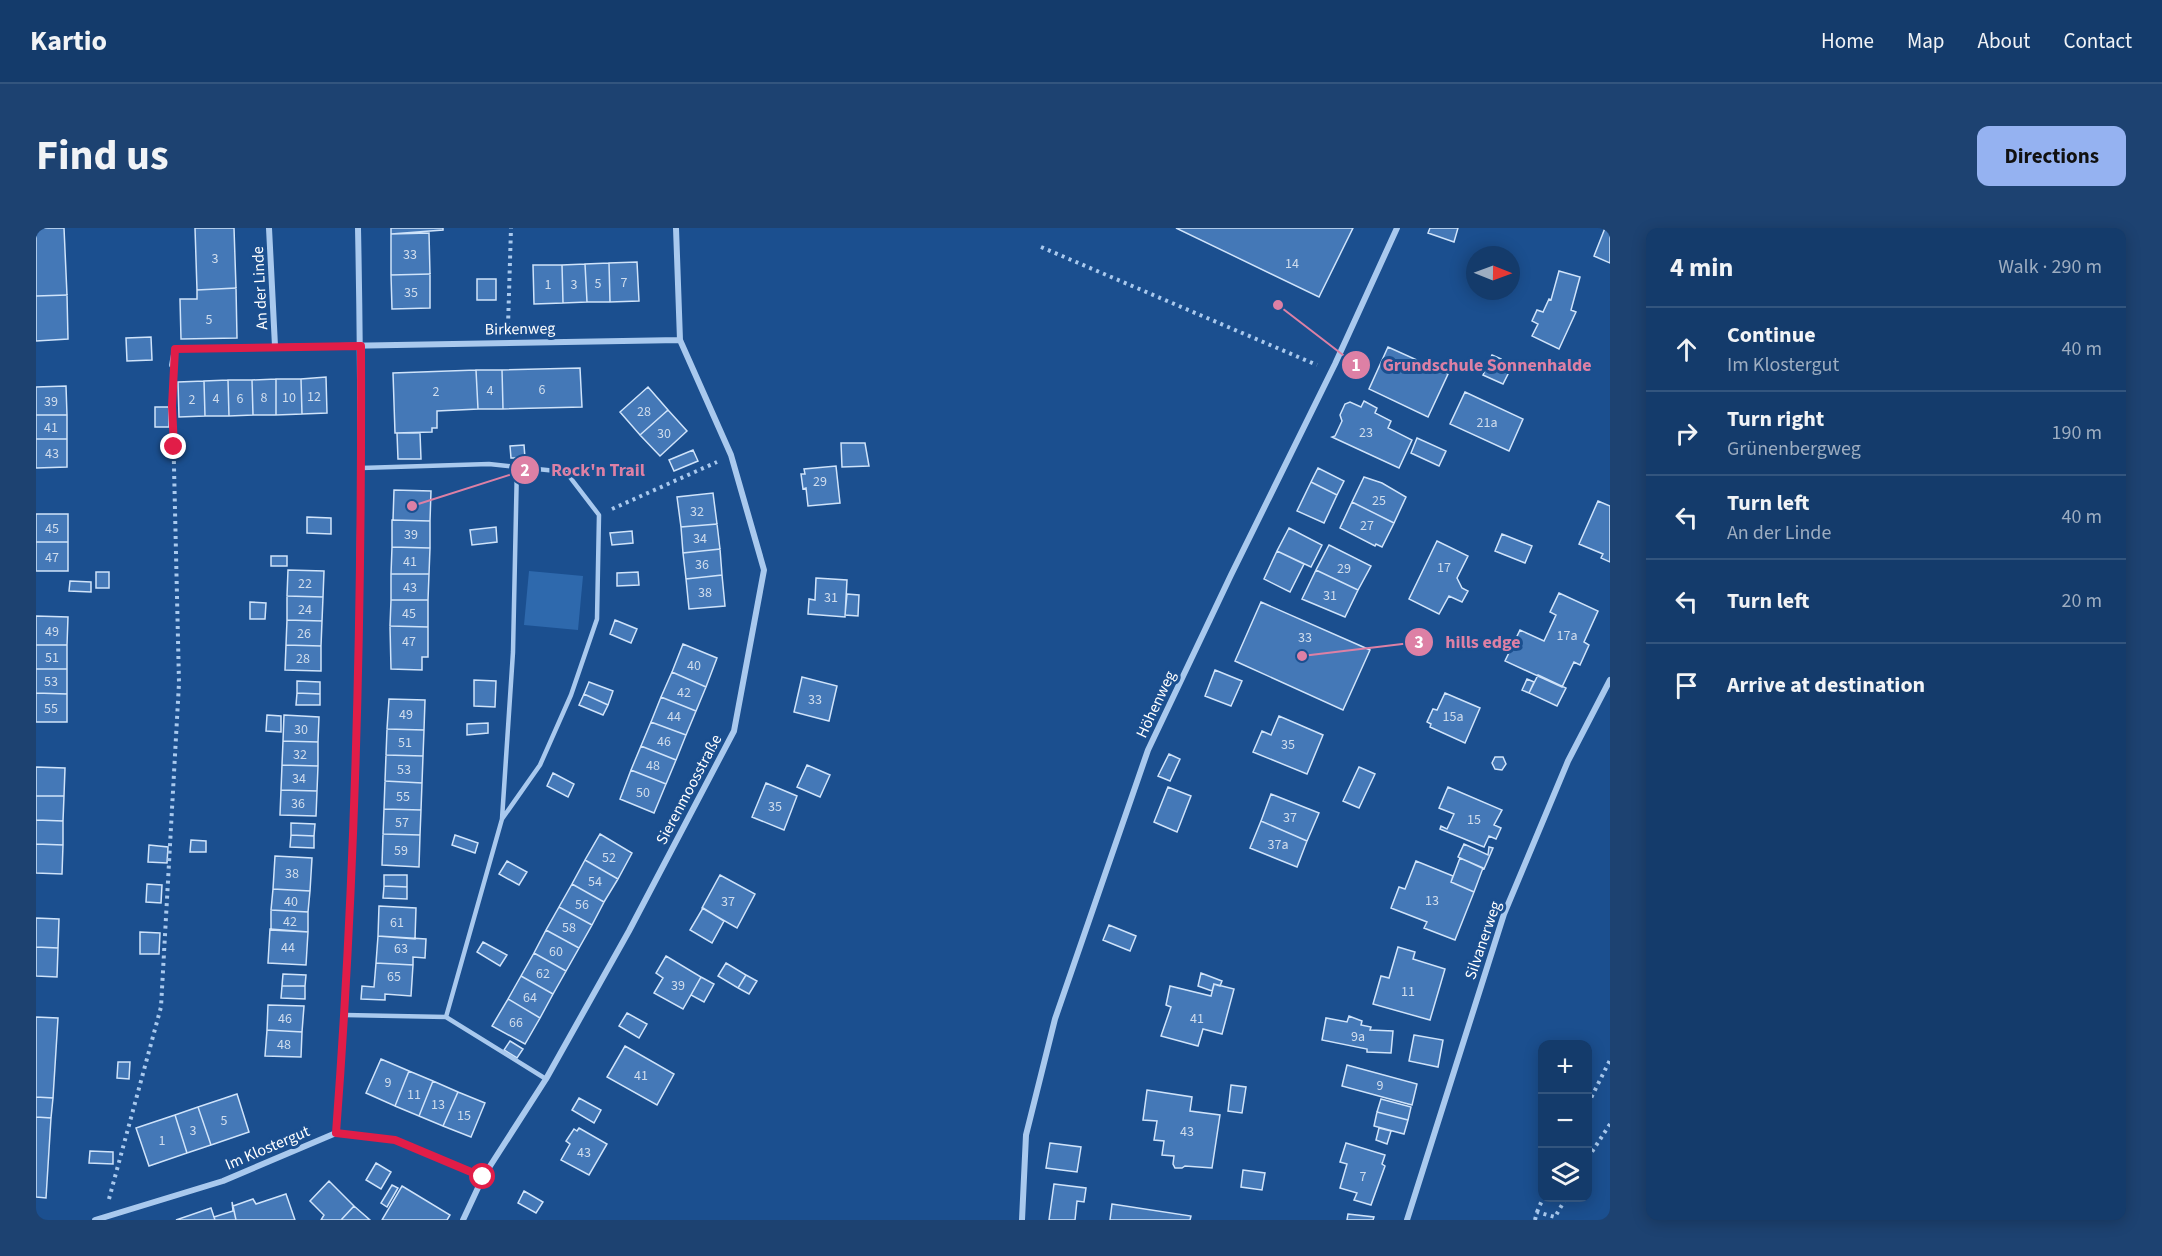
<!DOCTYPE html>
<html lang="en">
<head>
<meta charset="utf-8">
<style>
  body { margin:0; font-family:"Source Sans 3",sans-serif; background:#1d4271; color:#f1f3f6 }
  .controls { position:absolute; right:18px; bottom:18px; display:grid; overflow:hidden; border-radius:12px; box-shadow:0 3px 15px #0003 }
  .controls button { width:54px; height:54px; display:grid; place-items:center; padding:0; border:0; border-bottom:2px solid #33557e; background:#143b6b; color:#f1f3f6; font:30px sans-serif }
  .compass { position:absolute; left:1430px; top:18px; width:54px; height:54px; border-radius:50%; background:#143b6b; box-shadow:0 3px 15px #0003; rotate:91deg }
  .stop { position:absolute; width:18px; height:18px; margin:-14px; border:4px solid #e11d48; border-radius:50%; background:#fff }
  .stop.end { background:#e11d48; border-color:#fff; box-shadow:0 2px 6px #0008 }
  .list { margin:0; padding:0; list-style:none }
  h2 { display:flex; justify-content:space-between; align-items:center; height:78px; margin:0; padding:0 24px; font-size:26px }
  h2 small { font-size:20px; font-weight:400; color:#9dadc1 }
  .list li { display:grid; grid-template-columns:39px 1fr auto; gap:18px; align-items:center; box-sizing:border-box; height:84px; padding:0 24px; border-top:2px solid #33557e }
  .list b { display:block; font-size:22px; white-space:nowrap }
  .list p { margin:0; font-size:20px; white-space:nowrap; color:#9dadc1 }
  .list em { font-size:20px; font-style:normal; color:#9dadc1 }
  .icon { flex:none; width:33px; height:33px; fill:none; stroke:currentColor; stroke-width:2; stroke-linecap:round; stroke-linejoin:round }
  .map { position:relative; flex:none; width:1574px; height:992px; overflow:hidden; border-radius:12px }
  header { display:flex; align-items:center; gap:36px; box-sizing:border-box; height:84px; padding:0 30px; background:#143b6b; border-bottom:2px solid #33557e }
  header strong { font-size:28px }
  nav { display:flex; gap:33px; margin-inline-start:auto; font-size:21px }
  .intro { display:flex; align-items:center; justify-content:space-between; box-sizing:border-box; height:144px; padding:0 36px }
  h1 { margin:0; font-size:42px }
  .button { padding:15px 27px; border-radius:12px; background:#95b2f1; color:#111; font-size:21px; font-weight:700 }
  main { display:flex; gap:36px; padding:0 36px }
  aside { flex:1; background:#143b6b; border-radius:12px; box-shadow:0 3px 15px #0003 }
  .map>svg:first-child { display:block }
</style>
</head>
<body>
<header>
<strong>Kartio</strong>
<nav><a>Home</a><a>Map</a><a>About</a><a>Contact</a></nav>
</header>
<div class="intro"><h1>Find us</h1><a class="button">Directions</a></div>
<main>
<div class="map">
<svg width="1574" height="992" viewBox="0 0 1574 992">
  <rect width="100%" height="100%" fill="#1b4f8f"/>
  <path fill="#2e69ad" d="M493 343 547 348 542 402 488 397Z"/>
  <path fill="#4478b7" stroke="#cfe3fa" stroke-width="1.5" d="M0 0H28L31 67 0 68Z
    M159 0H198L200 60 161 62Z
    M355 0H407V2L355 6Z
    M1140 0H1317L1283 69Z
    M1394 0H1422L1418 14 1392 5Z
    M1569 0H1574V35L1558 28Z
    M393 5 394 46 355 47V6Z
    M601 34 603 73 574 74 573 35Z
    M573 35 574 74H551L549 36Z
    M549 36 551 74 527 75 526 37Z
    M497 37H526L527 75 498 76Z
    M1523 43 1544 49 1535 82 1540 84 1523 121 1496 108 1502 96 1496 93 1501 82 1507 84 1513 71 1515 72Z
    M394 46V80L356 81 355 47Z
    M441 51H460V72H441Z
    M200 60 201 110 145 111 144 71H161V62Z
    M31 67 32 111 0 113V68Z
    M115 109 116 132 91 133 90 110Z
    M1352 119 1412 146 1392 189 1333 161Z
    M1456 127 1465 131 1462 139 1473 144 1467 156 1447 147Z
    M544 140 546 179 467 181 466 142Z
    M440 142H466L467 181H442Z
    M440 142 442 181 401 183V200H396V204L359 205 357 145Z
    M290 149 291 185 266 186 265 151Z
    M240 151H265L266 186 240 187Z
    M240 151V187H217L216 152Z
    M192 152 193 188H169L168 153Z
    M192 152H216L217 187 193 188Z
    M168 153 169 188 143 189 142 154Z
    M30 158 31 187H0V159Z
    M612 159 632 182 604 207 584 184Z
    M1429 164 1487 191 1473 223 1414 196Z
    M1328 173 1341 180 1339 185 1355 193 1352 200 1376 212 1363 240 1296 209 1299 208 1306 193 1304 187 1309 176 1314 174 1325 179Z
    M119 179H133V199H119Z
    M632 182 651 203 624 228 604 207Z
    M0 187H31V211H0Z
    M361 205H384L385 231H362Z
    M1381 210 1410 223 1403 238 1375 225Z
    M0 211H31V239L0 240Z
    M805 215H829L833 238 806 239Z
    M488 217 489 230H475L474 218Z
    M657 222 662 233 638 243 633 232Z
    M800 238 804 275 772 278 770 260 767 261 765 246H769L768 241Z
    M1282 240 1308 253 1301 267 1275 254Z
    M1328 249 1346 255 1370 269 1358 295 1316 274Z
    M1275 254 1301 267 1288 295 1261 283Z
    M358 262 395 263 394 293 357 292Z
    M677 265 681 296 645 299 641 269Z
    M1562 273 1574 278V334L1565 330 1567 326 1543 316Z
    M1316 274 1358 295 1346 319 1340 316 1339 318 1304 300Z
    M0 286H32V314H0Z
    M271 289 295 290V306L271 305Z
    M356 292 394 293V320L356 319Z
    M681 296 684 321 647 325 645 299Z
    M460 299 461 314 436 317 434 302Z
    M1253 300 1286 317 1275 339 1241 323Z
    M596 303 597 315 576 317 574 305Z
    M1466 306 1496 318 1489 335 1459 323Z
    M1401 313 1432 328 1421 350 1426 360 1432 363 1426 374 1413 368 1403 386 1373 371Z
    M0 314H32V343H0Z
    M1293 317 1335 338 1322 362 1280 342Z
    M356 319 394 320 393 346H355Z
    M684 321 686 347 650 351 647 325Z
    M1241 323 1268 336 1254 364 1228 351Z
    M235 328H251V338H235Z
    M252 342 288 343 287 369 251 368Z
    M1280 342 1322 362 1309 389 1266 371Z
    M60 344H73V360H60Z
    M602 344 603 357 581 358V345Z
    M355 346H393L392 372H355Z
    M686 347 689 378 653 381 650 351Z
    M780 350 811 352 809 389 772 386 773 371 779 372Z
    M34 353 55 354V364L33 363Z
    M1523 365 1562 383 1548 414 1553 417 1544 437 1538 434 1526 459 1469 433 1484 402 1508 413 1520 387 1514 384Z
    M811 366 823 367 822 388 809 387Z
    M251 368 287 369 286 393 251 392Z
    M355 372H392V399L354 398Z
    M214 374 230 375 229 391H214Z
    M1225 374 1334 422 1307 482 1199 433Z
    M0 388 32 389 31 417H0Z
    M251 392 286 393 285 418 250 417Z
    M579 392 601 401 595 415 574 406Z
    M354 398 392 399V429H386V442L355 441Z
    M647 416 681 430 670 459 636 444Z
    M0 417H31V441H0Z
    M250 417 285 418V443L249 442Z
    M0 441H31V466L0 465Z
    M1179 442 1206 453 1195 478 1169 468Z
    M636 444 670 459 660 483 625 469Z
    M1502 447 1530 460 1521 478 1493 465Z
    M766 449 801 458 793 493 758 484Z
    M1491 451 1498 454 1493 465 1486 462Z
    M438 452 460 453 459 479 438 478Z
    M261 453 284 454V466L261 465Z
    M553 454 577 463 572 477 548 466Z
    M0 465 31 466V494H0Z
    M261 465 284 466V477H260Z
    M1409 465 1444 480 1429 515 1394 499 1395 496 1391 494 1397 481 1401 482Z
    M548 466 572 477 567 487 543 477Z
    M625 469 660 483 650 507 615 494Z
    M353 471 389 472 388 502 351 501Z
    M231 487 245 488V504L230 503Z
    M248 487 283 489 282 514 247 513Z
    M1243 488 1287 507 1271 546 1217 524 1226 503 1235 507Z
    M615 494 650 507 640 532 605 518Z
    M452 495V505L431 507V496Z
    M351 501 388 502 387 528 350 527Z
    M247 513 282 514V538L246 537Z
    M605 518 640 532 630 556 595 542Z
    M1133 526 1144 531 1134 553 1122 548Z
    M350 527 387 528 386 555 349 553Z
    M1459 529H1467L1470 536 1466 542 1459 541 1456 535Z
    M246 537 282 538 281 563 245 562Z
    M771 537 794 547 784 569 761 559Z
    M0 539 29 540 28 568H0Z
    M1323 539 1339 546 1323 580 1307 573Z
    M595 542 630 556 618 585 584 571Z
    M517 545 538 556 532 569 511 558Z
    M349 553 386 555 385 582 348 581Z
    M730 555 761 568 748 602 716 589Z
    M1132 559 1155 568 1141 604 1118 594Z
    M1412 559 1466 582 1458 597 1465 600 1460 611 1453 608 1448 619 1404 601 1405 598 1411 601 1418 586 1403 580Z
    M245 562 281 563 280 588 244 587Z
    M1235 566 1283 585 1271 613 1225 593Z
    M0 568H28L27 593 0 592Z
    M348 581 385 582 384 607 347 606Z
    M0 592 27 593V617L0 616Z
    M1225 593 1271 613 1261 639 1214 620Z
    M255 595 279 596 278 608 255 607Z
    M347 606 384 607 383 639 346 637Z
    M564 606 596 625 582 651 549 632Z
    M255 607 278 608V620L254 619Z
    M419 607 442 615 439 625 416 617Z
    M155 612 170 613V624H154Z
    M0 616 27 617 26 646 0 645Z
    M1428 616 1452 627 1453 619 1457 620 1448 641 1422 629Z
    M113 617 132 619 131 635 112 634Z
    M239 628 276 630 274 663 237 661Z
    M1424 630 1447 640 1438 664 1415 654Z
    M549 632 582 651 568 674 536 656Z
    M471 633 491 644 483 657 463 646Z
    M1380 633 1417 648 1415 654 1438 664 1419 712 1388 700 1391 694 1355 680 1363 659 1369 661Z
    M348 647H371V659L348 658Z
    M684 647 719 666 701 700 666 680Z
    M111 656 126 657 125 675 110 674Z
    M536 656 568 674 556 697 523 679Z
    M348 658 371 659V671L347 670Z
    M237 661 274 663 272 684 235 682Z
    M343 678 380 680 379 711 342 708Z
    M523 679 556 697 543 720 510 702Z
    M667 680 688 693 676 715 654 702Z
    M235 682 272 684V704L235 702Z
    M0 690 23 691 22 720 0 719Z
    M1073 697 1100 708 1094 723 1067 712Z
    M234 701 272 704 270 737 232 735Z
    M510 702 543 720 530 743 498 725Z
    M104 704 124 705 123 726H104Z
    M342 708 390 711 389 730 377 729V737L340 735Z
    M447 714 471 727 464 738 441 724Z
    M0 719 22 720 21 749 0 748Z
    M1362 719 1379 724 1377 731 1409 741 1394 792 1337 776 1345 748 1353 750Z
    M498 725 530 743 517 766 485 748Z
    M630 728 665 749 647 781 618 765 627 750 620 745Z
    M340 735 377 737 375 768 349 766V772L325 771 326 758 338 759Z
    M690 735 710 747 702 760 682 748Z
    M1165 745 1186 753 1184 758 1178 756 1176 763 1162 758Z
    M247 746 270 747 269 758H246Z
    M710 747 721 753 713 766 702 760Z
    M485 748 517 766 504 790 472 771Z
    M665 749 678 756 668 774 655 767Z
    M1178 756 1198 761 1186 806 1167 801 1162 818 1125 808 1135 779 1130 777 1134 758 1175 768Z
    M246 758H269V771L245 770Z
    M472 771 504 790 489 816 456 798Z
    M232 777 268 778 266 804 231 802Z
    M591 785 611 796 603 810 583 798Z
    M1313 788 1326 793 1325 797 1335 799 1334 802 1357 803 1355 825 1331 824V821L1286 812 1290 790 1311 794Z
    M0 789 22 790 17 870 0 869Z
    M231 802 266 804 265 829 229 828Z
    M1378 807 1407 812 1402 839 1373 833Z
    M474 813 487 821 481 830 468 822Z
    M589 818 638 846 621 877 571 849Z
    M345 831 373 843 359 878 330 865Z
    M82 834H94L93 851 81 850Z
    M1311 837 1381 856 1376 877 1306 858Z
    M373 843 397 853 383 888 359 878Z
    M397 853 422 864 407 898 383 888Z
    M1195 857 1210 859 1206 885 1192 883Z
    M1111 862 1156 869 1154 883 1184 887 1176 940 1149 938 1146 940H1139L1137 936 1138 928 1126 927 1128 913 1118 912 1121 893 1107 892Z
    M422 864 449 875 435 909 407 898Z
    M201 866 213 904 175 917 162 879Z
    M0 869 17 870 15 890 0 889Z
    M543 870 565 882 558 895 536 882Z
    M1345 871 1375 879 1372 892 1341 884Z
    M162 879 175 917 151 925 139 887Z
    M1341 884 1372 892 1368 906 1338 898Z
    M139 887 151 925 113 938 100 900Z
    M0 889 15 890 10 970 0 969Z
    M543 900 571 916 553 947 525 932 534 916 530 913 538 901 541 903Z
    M1343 900 1355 903 1351 916 1340 912Z
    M1014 915 1045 919 1041 944 1010 940Z
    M1310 915 1349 927 1346 936 1349 938 1335 977 1318 972 1321 965 1304 960 1311 936 1304 934Z
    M54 923 77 924V936L53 935Z
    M340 935 355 944 345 961 330 952Z
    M1207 942 1229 945 1226 962 1205 959Z
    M293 953 318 978 305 992H285L288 987 274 973Z
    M1018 956 1050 960 1048 974 1041 973 1039 992H1013Z
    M356 957 362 960 351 979 345 975Z
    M366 958 414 987 411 992H346Z
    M488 963 507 974 500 985 482 975Z
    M250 966 259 992H200L197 978 217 971 220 976Z
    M196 974 200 992H179L178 989 197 983Z
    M1076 976 1155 988 1154 992H1074Z
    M318 978 334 992H305Z
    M175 980 179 992H140Z
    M1312 986 1338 989 1337 992H1311Z"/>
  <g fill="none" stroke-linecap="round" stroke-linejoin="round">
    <path stroke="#a9c9ee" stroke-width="4" stroke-dasharray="3 4.5" stroke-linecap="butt" d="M1005 19 1281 137
      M472 98 475 0
      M576 281 681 234
      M1552 876 1574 832
      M1552 930 1574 896
      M73 971 125 779 143 455 136 152
      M1501 984 1507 970
      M1499 992 1501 984 1519 989 1530 970"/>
    <path stroke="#a9c9ee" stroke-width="4.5" d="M325 240 453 236 530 244 563 287 561 391 535 467 504 537 466 591 410 789 510 851
      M466 591 477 424 481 237
      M309 787 410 789"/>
    <path stroke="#a9c9ee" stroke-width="6" d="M233 0 239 118
      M136 137 139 121 644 112
      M300 905C323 604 328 302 322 0
      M59 992 187 953 300 905 359 912 447 949
      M427 992 447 949 510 851 593 703 698 503 728 342 695 227 644 112 640 0
      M986 992 990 907 1019 791 1112 522 1195 347 1299 136 1361 0
      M1371 992 1468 686 1532 533 1574 452"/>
  </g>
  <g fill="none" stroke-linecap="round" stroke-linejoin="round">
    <path stroke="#e11d48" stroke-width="8" d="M138 219 136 178 139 121 325 118C326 380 320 643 300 905L359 912 447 949"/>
  </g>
  <g text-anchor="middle" stroke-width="6" stroke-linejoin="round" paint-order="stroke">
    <g font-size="14" fill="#d0dded">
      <text x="374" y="31">33</text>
      <text x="179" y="35">3</text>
      <text x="1256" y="40">14</text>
      <text x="588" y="59">7</text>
      <text x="562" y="60">5</text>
      <text x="512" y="61">1</text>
      <text x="538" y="61">3</text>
      <text x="375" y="69">35</text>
      <text x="173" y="96">5</text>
      <text x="506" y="166">6</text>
      <text x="454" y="167">4</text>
      <text x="400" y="168">2</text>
      <text x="278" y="173">12</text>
      <text x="228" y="174">8</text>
      <text x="253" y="174">10</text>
      <text x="180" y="175">4</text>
      <text x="204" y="175">6</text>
      <text x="156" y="176">2</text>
      <text x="15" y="178">39</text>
      <text x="608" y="188">28</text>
      <text x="1451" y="199">21a</text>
      <text x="15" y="204">41</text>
      <text x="1330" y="209">23</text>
      <text x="628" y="210">30</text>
      <text x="16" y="230">43</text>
      <text x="784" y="258">29</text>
      <text x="1343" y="277">25</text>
      <text x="661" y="288">32</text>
      <text x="1331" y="302">27</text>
      <text x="16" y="305">45</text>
      <text x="375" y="311">39</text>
      <text x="664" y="315">34</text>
      <text x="16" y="334">47</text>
      <text x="374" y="338">41</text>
      <text x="666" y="341">36</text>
      <text x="1408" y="344">17</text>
      <text x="1308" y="345">29</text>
      <text x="269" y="360">22</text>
      <text x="374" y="364">43</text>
      <text x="669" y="369">38</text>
      <text x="1294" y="372">31</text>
      <text x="795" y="374">31</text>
      <text x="269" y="386">24</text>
      <text x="373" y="390">45</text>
      <text x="16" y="408">49</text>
      <text x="268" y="410">26</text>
      <text x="1531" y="412">17a</text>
      <text x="1269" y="414">33</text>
      <text x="373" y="418">47</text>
      <text x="16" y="434">51</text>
      <text x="267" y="435">28</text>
      <text x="658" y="442">40</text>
      <text x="15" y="458">53</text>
      <text x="648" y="469">42</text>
      <text x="779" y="476">33</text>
      <text x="15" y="485">55</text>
      <text x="370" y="491">49</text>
      <text x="638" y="493">44</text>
      <text x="1417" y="493">15a</text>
      <text x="265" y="506">30</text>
      <text x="628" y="518">46</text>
      <text x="369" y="519">51</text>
      <text x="1252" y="521">35</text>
      <text x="264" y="531">32</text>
      <text x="617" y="542">48</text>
      <text x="368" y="546">53</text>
      <text x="263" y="555">34</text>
      <text x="607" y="569">50</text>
      <text x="367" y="573">55</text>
      <text x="262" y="580">36</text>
      <text x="739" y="583">35</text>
      <text x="1254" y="594">37</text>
      <text x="1438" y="596">15</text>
      <text x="366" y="599">57</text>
      <text x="1242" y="621">37a</text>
      <text x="365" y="627">59</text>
      <text x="573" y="634">52</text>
      <text x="256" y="650">38</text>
      <text x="559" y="658">54</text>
      <text x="1396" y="677">13</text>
      <text x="255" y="678">40</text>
      <text x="692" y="678">37</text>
      <text x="546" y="681">56</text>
      <text x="254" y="698">42</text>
      <text x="361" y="699">61</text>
      <text x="533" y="704">58</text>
      <text x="252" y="724">44</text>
      <text x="365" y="725">63</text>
      <text x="520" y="728">60</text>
      <text x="507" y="750">62</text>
      <text x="358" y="753">65</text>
      <text x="642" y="762">39</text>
      <text x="1372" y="768">11</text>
      <text x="494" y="774">64</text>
      <text x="249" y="795">46</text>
      <text x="1161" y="795">41</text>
      <text x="480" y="799">66</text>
      <text x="1322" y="813">9a</text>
      <text x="248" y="821">48</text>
      <text x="605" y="852">41</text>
      <text x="352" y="859">9</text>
      <text x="1344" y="862">9</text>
      <text x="378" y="871">11</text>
      <text x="402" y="881">13</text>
      <text x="428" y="892">15</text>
      <text x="188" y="897">5</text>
      <text x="157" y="907">3</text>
      <text x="1151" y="908">43</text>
      <text x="126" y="917">1</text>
      <text x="548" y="929">43</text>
      <text x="1327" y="953">7</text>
    </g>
    <g font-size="16" fill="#fff" stroke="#1b4f8f">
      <text transform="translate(223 60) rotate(-93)" y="6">An der Linde</text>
      <text transform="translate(484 100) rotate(-1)" y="6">Birkenweg</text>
      <text transform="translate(1119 476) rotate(-65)" y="6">Höhenweg</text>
      <text transform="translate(652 561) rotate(-62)" y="6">Sierenmoosstraße</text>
      <text transform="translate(1446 712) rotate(-71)" y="6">Silvanerweg</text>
      <text transform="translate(231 919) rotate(-23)" y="6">Im Klostergut</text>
    </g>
  </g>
  <path fill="none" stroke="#dd80a5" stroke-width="2" d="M1242 77L1320 137M376 278L489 242M1266 428L1383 414"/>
  <g fill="#dd80a5" stroke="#1b4f8f" stroke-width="2">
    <circle cx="1242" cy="77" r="6"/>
    <circle cx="376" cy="278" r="6"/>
    <circle cx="1266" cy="428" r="6"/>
    <circle cx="1320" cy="137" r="15"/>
    <circle cx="489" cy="242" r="15"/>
    <circle cx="1383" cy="414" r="15"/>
  </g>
  <g font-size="18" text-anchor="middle" font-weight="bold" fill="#fff">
    <text x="1320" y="143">1</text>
    <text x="489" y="248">2</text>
    <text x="1383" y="420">3</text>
  </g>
  <g font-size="18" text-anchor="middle" font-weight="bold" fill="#dd80a5" stroke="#1b4f8f" stroke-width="6" stroke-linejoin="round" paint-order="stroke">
    <text x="1451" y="143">Grundschule Sonnenhalde</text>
    <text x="562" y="248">Rock'n Trail</text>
    <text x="1447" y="420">hills edge</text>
  </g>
</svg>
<div class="controls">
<button>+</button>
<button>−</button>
<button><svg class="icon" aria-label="layers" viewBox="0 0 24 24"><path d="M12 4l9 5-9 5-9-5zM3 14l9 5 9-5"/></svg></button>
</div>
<svg class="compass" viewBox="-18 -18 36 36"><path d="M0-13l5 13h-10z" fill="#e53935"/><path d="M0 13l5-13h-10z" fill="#9dadc1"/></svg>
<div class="stop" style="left:447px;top:949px"></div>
<div class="stop end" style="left:138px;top:219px"></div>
</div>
<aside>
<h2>4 min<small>Walk · 290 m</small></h2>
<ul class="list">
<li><svg class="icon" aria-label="ahead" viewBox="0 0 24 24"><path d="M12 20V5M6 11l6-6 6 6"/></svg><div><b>Continue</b><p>Im Klostergut</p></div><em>40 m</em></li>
<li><svg class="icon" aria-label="right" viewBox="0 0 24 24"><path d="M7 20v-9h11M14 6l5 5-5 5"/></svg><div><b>Turn right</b><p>Grünenbergweg</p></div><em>190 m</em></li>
<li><svg class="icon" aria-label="left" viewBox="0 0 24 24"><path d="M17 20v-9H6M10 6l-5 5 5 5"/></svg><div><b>Turn left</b><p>An der Linde</p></div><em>40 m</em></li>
<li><svg class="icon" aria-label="left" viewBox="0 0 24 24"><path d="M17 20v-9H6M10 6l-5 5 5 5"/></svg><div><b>Turn left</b></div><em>20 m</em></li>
<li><svg class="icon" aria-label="arrive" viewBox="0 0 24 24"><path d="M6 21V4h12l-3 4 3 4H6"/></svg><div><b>Arrive at destination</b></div></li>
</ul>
</aside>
</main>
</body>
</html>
